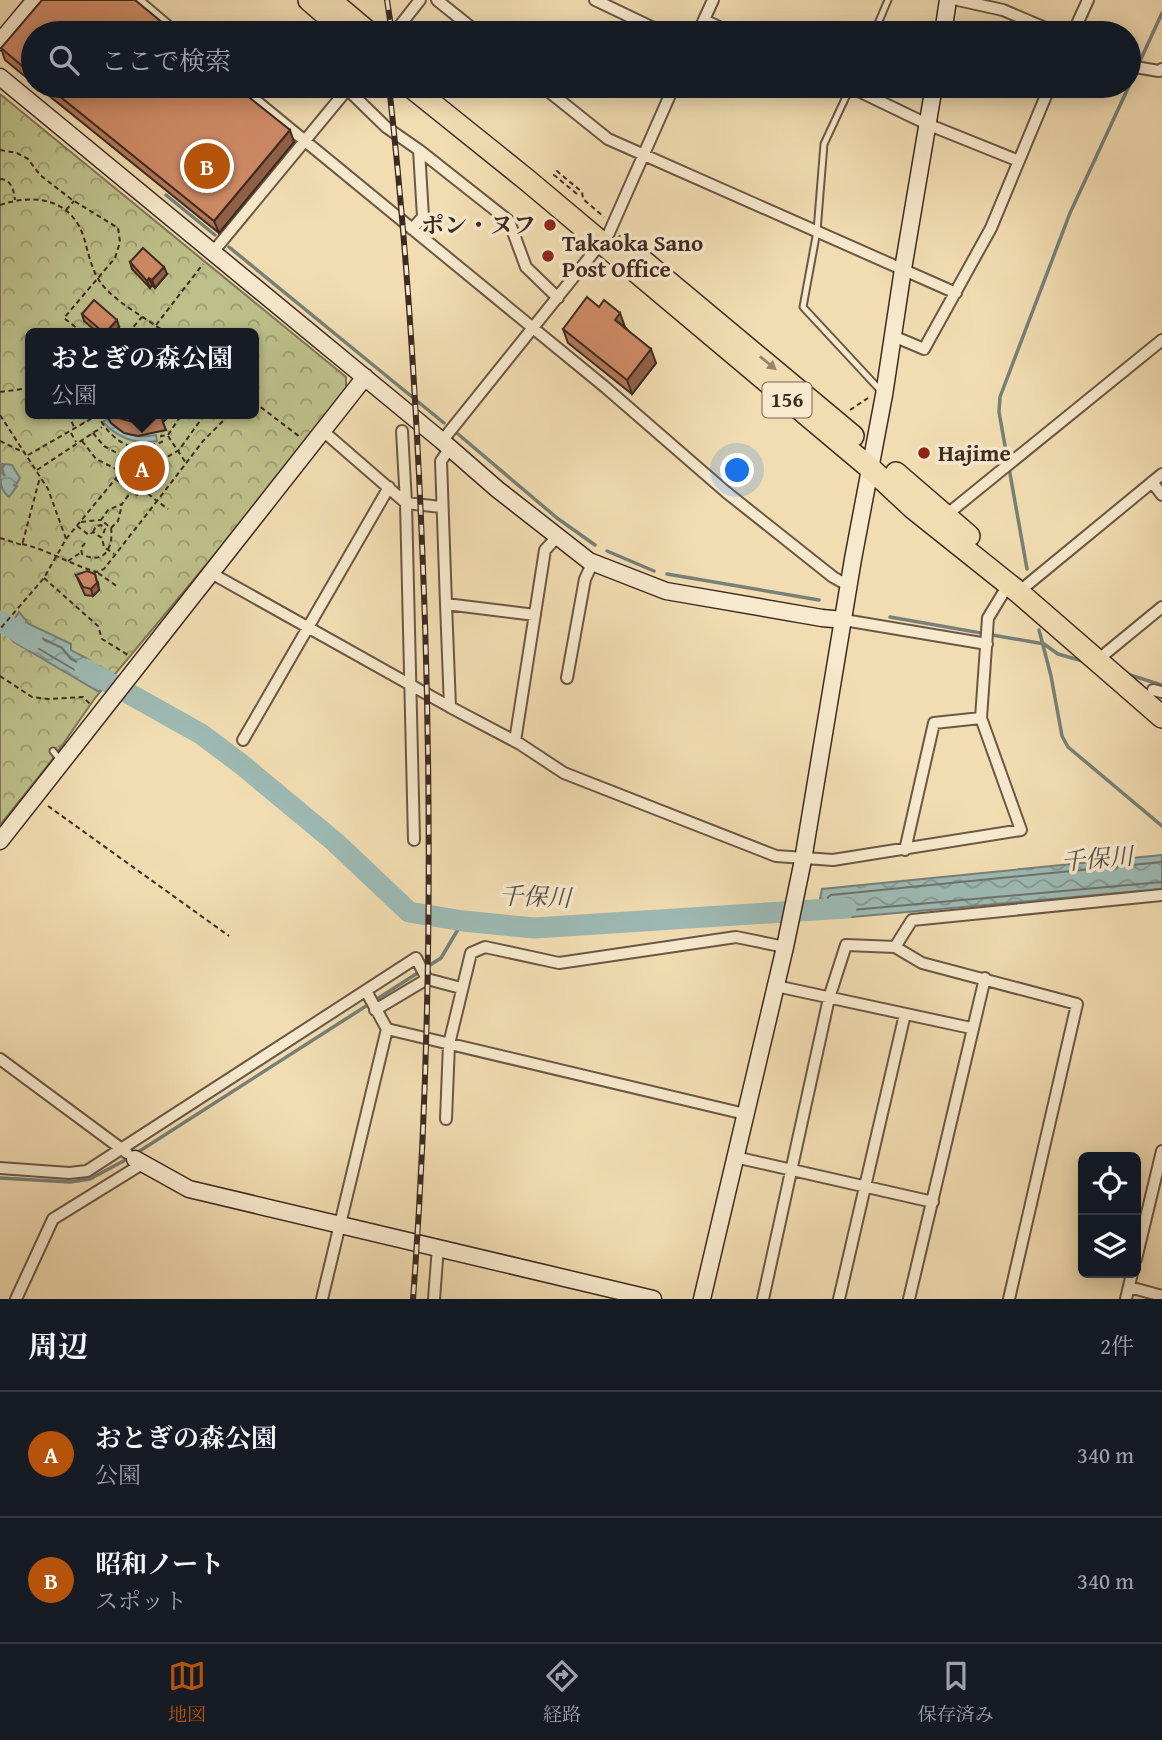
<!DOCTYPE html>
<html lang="ja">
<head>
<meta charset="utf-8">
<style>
  body { margin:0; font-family:"Gentium Book Plus","Noto Serif JP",serif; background:#20242c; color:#f1f3f6 }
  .controls { position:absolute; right:21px; bottom:21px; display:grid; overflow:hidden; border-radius:10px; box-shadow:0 4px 18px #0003 }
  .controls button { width:63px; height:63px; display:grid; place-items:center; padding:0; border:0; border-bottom:2px solid #363941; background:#171b24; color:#f1f3f6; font:35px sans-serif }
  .you { position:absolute; left:738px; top:471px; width:24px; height:24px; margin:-18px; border:5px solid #fff; border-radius:50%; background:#1a73e8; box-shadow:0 0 0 10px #1a73e833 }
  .badge { display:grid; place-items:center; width:46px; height:46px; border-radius:50%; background:#b45309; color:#fff; font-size:23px; font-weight:700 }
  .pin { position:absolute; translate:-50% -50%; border:4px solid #fff; box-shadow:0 2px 7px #0006 }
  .popup { position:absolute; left:25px; top:328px; width:234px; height:91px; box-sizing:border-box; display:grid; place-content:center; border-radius:10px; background:#171b24; filter:drop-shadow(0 2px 5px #0005); font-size:23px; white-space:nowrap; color:#9ea1a6 }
  .popup b { font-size:26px; color:#f1f3f6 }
  .popup::after { content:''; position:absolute; left:50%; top:100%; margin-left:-14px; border:14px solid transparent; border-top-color:#171b24 }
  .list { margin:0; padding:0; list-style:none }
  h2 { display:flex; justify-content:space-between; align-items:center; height:91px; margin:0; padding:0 28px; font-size:30px }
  h2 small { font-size:23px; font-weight:400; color:#9ea1a6 }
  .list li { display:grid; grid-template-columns:46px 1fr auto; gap:21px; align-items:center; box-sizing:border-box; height:126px; padding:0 28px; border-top:2px solid #363941 }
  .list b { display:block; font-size:26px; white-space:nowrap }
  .list p { margin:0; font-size:23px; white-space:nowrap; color:#9ea1a6 }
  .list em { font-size:23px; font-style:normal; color:#9ea1a6 }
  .icon { flex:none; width:38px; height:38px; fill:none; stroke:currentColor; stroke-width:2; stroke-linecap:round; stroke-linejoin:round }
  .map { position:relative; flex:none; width:1162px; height:1299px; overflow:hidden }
  .search { position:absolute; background:#171b24; box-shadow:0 4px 18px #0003; left:21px; right:21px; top:21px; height:77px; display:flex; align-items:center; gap:18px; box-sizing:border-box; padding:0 24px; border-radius:38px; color:#9ea1a6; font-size:26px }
  .sheet { height:343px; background:#171b24 }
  nav { display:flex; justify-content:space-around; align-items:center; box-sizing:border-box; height:98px; border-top:2px solid #363941; background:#171b24; font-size:19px; color:#9ea1a6 }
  nav a { display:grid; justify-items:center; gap:4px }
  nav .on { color:#b45309 }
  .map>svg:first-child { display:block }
</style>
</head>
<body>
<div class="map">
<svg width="1162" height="1299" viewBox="0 0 1162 1299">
  <defs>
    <pattern id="park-crowns" width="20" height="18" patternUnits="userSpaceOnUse" patternTransform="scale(1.75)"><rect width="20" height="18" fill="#bdc08a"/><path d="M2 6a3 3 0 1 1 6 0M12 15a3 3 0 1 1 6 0" fill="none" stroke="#9b9c70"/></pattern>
    <pattern id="water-waves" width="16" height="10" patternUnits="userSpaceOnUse" patternTransform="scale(1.75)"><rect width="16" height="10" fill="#9dbab4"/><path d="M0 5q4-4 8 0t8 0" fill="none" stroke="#819792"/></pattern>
  </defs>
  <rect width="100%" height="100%" fill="#f2ddb2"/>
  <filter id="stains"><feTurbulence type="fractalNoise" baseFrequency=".00286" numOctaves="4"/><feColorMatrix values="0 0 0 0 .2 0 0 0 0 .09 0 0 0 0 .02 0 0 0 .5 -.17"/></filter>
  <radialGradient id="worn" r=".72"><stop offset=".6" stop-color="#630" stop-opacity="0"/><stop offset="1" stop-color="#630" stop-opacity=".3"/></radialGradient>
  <path fill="url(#park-crowns)" stroke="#7e7556" stroke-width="2" fill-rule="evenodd" d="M0 94 346 377V389L221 547 95 698 49 764 0 825ZM30 333H254V414H30Z"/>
  <path fill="url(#water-waves)" stroke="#778079" stroke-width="2" d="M107 419C120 434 137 439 156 435L157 441C135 445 118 438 103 422Z
    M0 464H3L0 471 5 476 2 469 5 464 12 465 20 478 16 485H13L17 486 9 497C0 490 0 482 0 464Z
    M19 612 29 624 71 644V650C78 655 91 658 95 666H100L113 675 99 692 14 642 3 631 8 624H11Z
    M1162 855V889L852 917 816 918 822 889Z"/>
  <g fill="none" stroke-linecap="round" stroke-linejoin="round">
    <path stroke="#6e726a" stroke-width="2" d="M19 627 62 648 71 659 100 674 101 679 95 682 19 637 15 632Z
      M1162 862 831 895 828 897 826 908 829 911 852 910 1162 882"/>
    <path stroke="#778079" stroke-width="3.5" d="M1129 85 1162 13
      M166 195 215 235
      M229 247 444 423
      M458 434 557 518 595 545
      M607 551 654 571
      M1027 569 999 412 1000 397 1070 213 1129 86
      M667 574 819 600
      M890 617 1044 644 1058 654 1086 662
      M1039 630 1051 676 1062 736 1068 747 1162 826
      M1127 674 1162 685
      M135 1154 441 958 463 921
      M0 1178 70 1182 90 1179 129 1158"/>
    <path stroke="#9dbab4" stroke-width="21" d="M0 621 32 640
      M85 669 201 734 241 764 335 842 409 912 463 921 534 928 846 908"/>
    <g stroke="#6b5745" stroke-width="9">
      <path id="lane" d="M874 33 888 0
        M851 86 824 144 817 231 803 307 881 391
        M53 751 60 760"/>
    </g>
    <g stroke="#6b5745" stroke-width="14">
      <path id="street" d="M137 0 176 33
        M437 0 478 33
        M595 0 664 33
        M958 0 1003 10 1057 33
        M704 20 732 33
        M394 33 420 0
        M698 33 713 0
        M1073 33 1088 0
        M1129 66 1159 71 1162 69
        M238 86 605 387 726 492 833 577 849 586
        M542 86 608 139 956 293
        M848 86 927 124 1019 161
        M347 89 386 127 419 150
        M412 229 423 217 419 150 509 221 526 267 558 298
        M213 252 350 86
        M893 336 924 349 991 228 1050 86
        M323 431 406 503 414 840
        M402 431 406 503 441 507
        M442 441 609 233 674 86
        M1152 482 1162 495
        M945 516 1162 340
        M211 573 450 707 520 744 564 773 776 856 833 860 1021 830 981 718 988 618 1008 585
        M1027 585 1162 474
        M446 604 441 461 450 448
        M844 620 987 644
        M1106 653 1162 607
        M567 678 585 579 593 562
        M1153 690 1162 692
        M450 707 446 604 535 615
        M243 740 389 487
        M515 741 545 550 557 537
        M905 850 934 723 981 718
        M895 947 912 920 1162 895
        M776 986 971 1028
        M366 991 387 1029 745 1114
        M375 1010 427 979
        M0 1059 127 1153
        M446 1119 449 1044 471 953 485 947 559 963 736 937 785 947
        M735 1157 933 1202
        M0 1168 69 1173 87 1171 416 958 427 979 461 988
        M1136 1259 1162 1151
        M1129 1287 1162 1296
        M16 1299 53 1219 142 1164
        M322 1299 387 1029
        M434 1299 438 1247
        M763 1299 829 998 846 945 895 947 922 963 1077 1004 1009 1299
        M839 1299 905 1014
        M909 1299 985 978
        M1126 1299 1132 1273"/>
    </g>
    <g stroke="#3e2a21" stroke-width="19">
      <path id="secondary" d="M943 33 948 0
        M0 42 35 0
        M0 77 442 441 497 489 589 561 666 591 822 618 844 620
        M0 841 365 377
        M135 1159 189 1189 653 1299
        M702 1299 785 947 803 860 853 559 884 395 903 269 934 86"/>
    </g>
    <g stroke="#3e2a21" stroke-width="24">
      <path id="highway" d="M309 0 338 25
        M330 0 369 33
        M410 86 527 180 870 468 913 508 1017 591 1162 717
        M625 246 853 436
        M896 473 969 536"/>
    </g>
    <path stroke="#3e2a21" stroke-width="2" stroke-dasharray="5 3.5" stroke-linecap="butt" d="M0 150 17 153 28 159 40 175 71 199 118 228 120 242 115 258 64 318 83 333
      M0 179C11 179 14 190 15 200
      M577 194 554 175 557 171 582 192 583 199 604 217
      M0 205C35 193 72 199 84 238 89 255 92 274 105 288 122 306 146 318 166 333
      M66 210 74 201
      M156 325 203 264
      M128 333 142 317
      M0 392 30 388
      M254 402 300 437
      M850 410 868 398
      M68 414 75 429
      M80 414 84 423
      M97 414C105 430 120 447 140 448 146 448 155 444 162 442L161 436 168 435 182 414
      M0 415 48 489 66 539 44 578 0 629
      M71 433 76 442
      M93 433 104 446 130 460
      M168 436 186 463
      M0 441 25 453
      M82 441 96 459 120 471
      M28 455 96 416
      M128 466 147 482 143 488
      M37 470 102 427
      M142 478 152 466 179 450 205 414
      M115 479 137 495 142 489 157 501 203 441 230 414
      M128 487 138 475
      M81 522 100 520
      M77 526 89 535 93 532 102 538 104 547 114 554
      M111 528 118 521 122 505
      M93 532 96 526 101 525 105 529 102 537
      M0 538 22 545 40 477
      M66 539 140 449
      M85 543 81 548 82 554C103 566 114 548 111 528L101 520 108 510 122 504 131 492
      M22 544C49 550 71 565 97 572L104 569 157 501 168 509
      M68 561 80 553
      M98 573 118 587
      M44 578 98 626 102 639 128 655
      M0 676 32 697 48 699 83 697 90 704
      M48 806 229 936"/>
    <use href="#lane" stroke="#f7e9cd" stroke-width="5"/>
    <use href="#street" stroke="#f7e9cd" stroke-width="10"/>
    <use href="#secondary" stroke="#f7e9cd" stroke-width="16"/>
    <use href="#highway" stroke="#f2ddb2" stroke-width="21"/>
    <g stroke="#3e2a21" stroke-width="6">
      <path id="rail" d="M387 0 392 33
        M389 86C409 264 419 443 425 622 432 848 430 1073 413 1299"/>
    </g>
    <use href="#rail" stroke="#f7e9cd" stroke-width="3.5" stroke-dasharray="10" stroke-linecap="butt"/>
  </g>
  <path fill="#b27859" stroke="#3e2a21" stroke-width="2" d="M33 33V83L5 60 1 48Z
    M37 86H235L294 142 219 233Z
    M130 262 167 274 155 288 152 285 150 288 132 269Z
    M82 314 119 327 114 333H98L84 321Z
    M625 327 656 363 632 394 568 343 563 329Z
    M106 414H171L163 422 166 430 138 436 124 433 111 423Z
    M76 575 98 582 99 590 93 596 85 595Z"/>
  <path fill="#916148" stroke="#3e2a21" stroke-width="2" d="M290 130 294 142 219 233 214 221Z
    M164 267 167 274 155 288 152 280Z
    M149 278 152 285 150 288 147 281Z
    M620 313 625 327 615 320Z
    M117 320 119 327 114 333H105Z
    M651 349 656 363 632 394 627 380Z
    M158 414H171L163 422 161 415Z
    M95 574 99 590 93 596 91 589Z"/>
  <path fill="#cf8b67" stroke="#3e2a21" stroke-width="2" d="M42 0H135L175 33H33V75L1 48Z
    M47 86H235L290 130 214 221Z
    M143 248 164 267 152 280 149 278 147 281 130 262Z
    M587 297 599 307 604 300 620 313 615 320 651 349 627 380 563 329Z
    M94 300 117 320 105 333H104L82 314Z
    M113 414H160L161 415 133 422 119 418Z
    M87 571 95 574 97 583 91 589 83 587 76 575Z"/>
  <defs><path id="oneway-solid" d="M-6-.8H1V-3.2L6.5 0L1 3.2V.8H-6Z" transform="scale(1.75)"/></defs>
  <use fill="#98846a" href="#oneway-solid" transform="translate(768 363) rotate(39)"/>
  <g fill="#8f2418" stroke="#f7e9cd" stroke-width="2.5">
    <circle cx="550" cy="225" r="7"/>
    <circle cx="548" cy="256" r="7"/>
    <circle cx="924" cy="453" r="7"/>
  </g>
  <g text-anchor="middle" stroke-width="7" stroke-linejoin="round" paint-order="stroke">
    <rect fill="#f7e9cd" stroke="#766355" stroke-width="2" x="762.5" y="382.5" width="49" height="35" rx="5"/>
    <g font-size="21" font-weight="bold" fill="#3e2a21">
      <text x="787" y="407">156</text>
    </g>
    <g font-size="23" font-weight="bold" fill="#3e2a21" stroke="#f7e9cd" text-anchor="start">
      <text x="536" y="233" text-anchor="end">ポン・ヌフ</text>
      <text x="562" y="251">Takaoka Sano<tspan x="562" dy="26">Post Office</tspan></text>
      <text x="938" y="461">Hajime</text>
    </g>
    <g font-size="24" font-style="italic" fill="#564e46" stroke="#f7e9cd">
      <text transform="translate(1097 859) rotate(-5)" y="8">千保川</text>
      <text transform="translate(535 897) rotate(2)" y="8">千保川</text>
    </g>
  </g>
  <rect width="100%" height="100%" filter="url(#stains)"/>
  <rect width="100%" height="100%" fill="url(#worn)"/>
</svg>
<div class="controls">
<button><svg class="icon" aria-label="locate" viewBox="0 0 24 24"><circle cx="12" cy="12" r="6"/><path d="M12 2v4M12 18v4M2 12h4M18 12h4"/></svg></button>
<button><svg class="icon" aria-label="layers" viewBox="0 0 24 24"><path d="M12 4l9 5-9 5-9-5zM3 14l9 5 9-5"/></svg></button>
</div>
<div class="you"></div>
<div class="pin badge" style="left:142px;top:468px">A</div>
<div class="popup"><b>おとぎの森公園</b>公園</div>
<div class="pin badge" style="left:207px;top:166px">B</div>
<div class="search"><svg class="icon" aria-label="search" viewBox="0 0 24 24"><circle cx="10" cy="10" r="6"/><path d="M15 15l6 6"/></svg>ここで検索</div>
</div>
<section class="sheet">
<h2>周辺<small>2件</small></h2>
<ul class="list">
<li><span class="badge">A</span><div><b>おとぎの森公園</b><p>公園</p></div><em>340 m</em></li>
<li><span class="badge">B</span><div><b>昭和ノート</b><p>スポット</p></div><em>340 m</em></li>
</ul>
</section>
<nav>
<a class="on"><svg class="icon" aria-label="map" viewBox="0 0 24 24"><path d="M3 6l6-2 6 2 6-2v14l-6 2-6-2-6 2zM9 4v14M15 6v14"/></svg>地図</a>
<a><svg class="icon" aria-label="directions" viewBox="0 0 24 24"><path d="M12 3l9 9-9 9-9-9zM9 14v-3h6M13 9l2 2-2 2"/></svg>経路</a>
<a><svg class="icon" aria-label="saved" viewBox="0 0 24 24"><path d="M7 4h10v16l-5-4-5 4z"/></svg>保存済み</a>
</nav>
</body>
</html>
